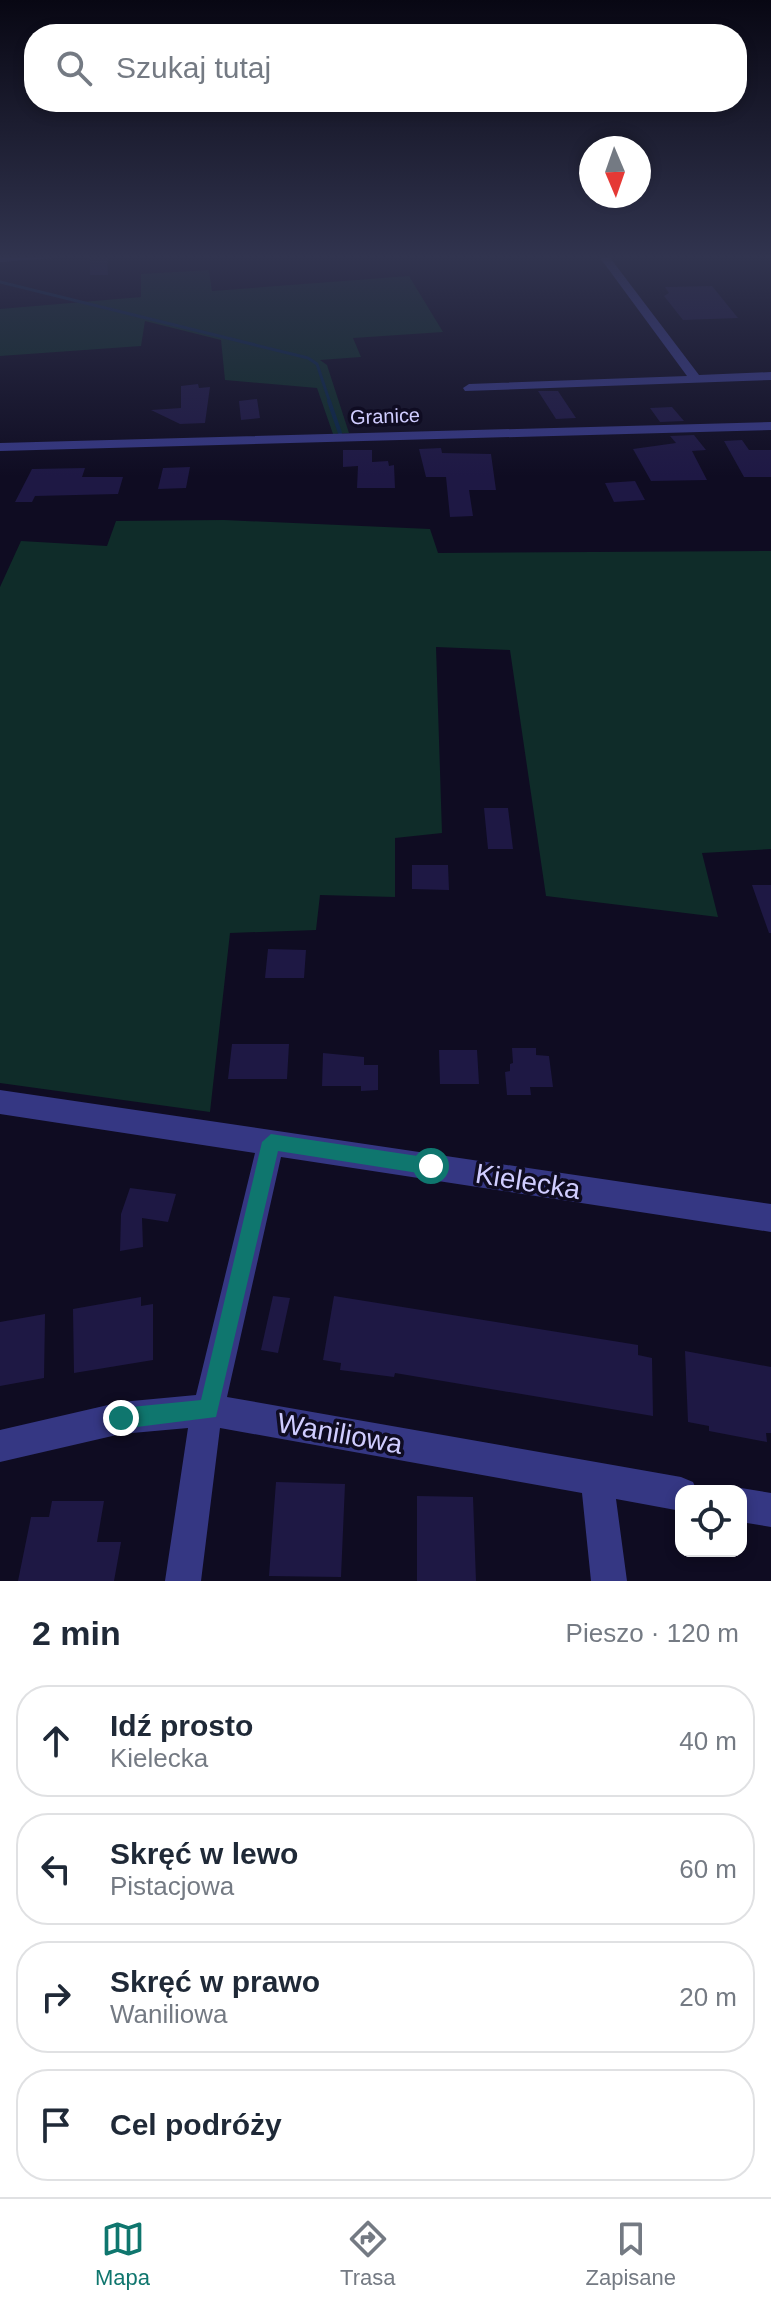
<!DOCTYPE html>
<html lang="pl">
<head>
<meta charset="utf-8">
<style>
  body { margin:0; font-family:Helvetica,sans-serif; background:#f6f6f7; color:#1f2937 }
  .controls { position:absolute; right:24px; bottom:24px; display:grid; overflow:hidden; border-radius:16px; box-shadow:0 4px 12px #0003 }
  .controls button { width:72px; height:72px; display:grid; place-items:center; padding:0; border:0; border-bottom:2px solid #e0e1e3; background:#fff; color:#1f2937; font:40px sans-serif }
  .compass { position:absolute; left:579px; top:136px; width:72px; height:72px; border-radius:50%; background:#fff; box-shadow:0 4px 12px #0003; rotate:178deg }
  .stop { position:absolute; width:24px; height:24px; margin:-18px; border:6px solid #0f766e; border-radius:50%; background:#fff }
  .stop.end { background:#0f766e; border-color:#fff; box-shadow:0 2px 8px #0008 }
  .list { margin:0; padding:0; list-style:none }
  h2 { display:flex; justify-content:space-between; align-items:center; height:104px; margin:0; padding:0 32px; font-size:34px }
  h2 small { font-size:26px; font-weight:400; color:#747a83 }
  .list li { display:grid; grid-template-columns:52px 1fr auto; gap:24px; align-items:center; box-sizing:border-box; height:112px; margin:0 16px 16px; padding:0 16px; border:2px solid #e0e1e3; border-radius:32px }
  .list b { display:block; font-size:30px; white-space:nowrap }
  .list p { margin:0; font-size:26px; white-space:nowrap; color:#747a83 }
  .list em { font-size:26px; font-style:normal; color:#747a83 }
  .icon { flex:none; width:44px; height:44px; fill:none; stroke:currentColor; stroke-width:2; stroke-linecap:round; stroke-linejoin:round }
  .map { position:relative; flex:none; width:771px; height:1581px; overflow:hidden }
  .search { position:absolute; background:#fff; box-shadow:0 4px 12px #0003; left:24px; right:24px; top:24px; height:88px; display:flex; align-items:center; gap:20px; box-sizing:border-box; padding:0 28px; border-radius:32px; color:#747a83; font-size:30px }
  .sheet { height:616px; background:#fff }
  nav { display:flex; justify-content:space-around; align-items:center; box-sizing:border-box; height:112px; border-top:2px solid #e0e1e3; background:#fff; font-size:22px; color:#747a83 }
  nav a { display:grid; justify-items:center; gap:4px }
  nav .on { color:#0f766e }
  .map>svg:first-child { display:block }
</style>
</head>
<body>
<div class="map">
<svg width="771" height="1581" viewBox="0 0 771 1581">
  <rect width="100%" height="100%" fill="#0f0c22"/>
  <path fill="#0f2c29" d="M209 270 212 291 409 276 443 332 353 338 361 357 320 360 327 365 349 433 333 434 317 388 225 380 221 340 145 321 141 346 0 356V309L141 297V274Z
    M224 520 430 529 438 553 771 551V849L702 853 718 917 546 896 510 650 436 647 442 833 395 838V897L320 895 316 930 230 933 210 1112 0 1083V587L21 541 107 546 116 521Z"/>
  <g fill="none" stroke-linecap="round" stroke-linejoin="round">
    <path stroke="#0a2648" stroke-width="3" d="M0 282 308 358 317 364 330 403"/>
    <path stroke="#0a2648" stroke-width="4" d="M329 401 340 433"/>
  </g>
  <path fill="#1e1844" d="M107 257 108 275H90V258Z
    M712 286 738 318 683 320 664 296 669 293 665 287Z
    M198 384 199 388 210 387 205 423 180 424 151 410 181 408V386Z
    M538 391H558L576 418 556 419Z
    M257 399 260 418 241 420 239 401Z
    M672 407 684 421 660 422 650 408Z
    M694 435 706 450 692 451 707 480 651 481 633 449 676 443 670 436Z
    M742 440 749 450H771V477H744L724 441Z
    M441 448 442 453 491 454 496 490H469L473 516 450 517 446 477H426L419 449Z
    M343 450H372V462L388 461 389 466 394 465 395 488H357L358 466 343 467Z
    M190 467 186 488 158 489 163 468Z
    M85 468 82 477H123L118 494 35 496 32 502H15L32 469Z
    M635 481 645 500 614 502 605 483Z
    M484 808H508L513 849H488Z
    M412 865H448L449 890 412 889Z
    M752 885H771V933H769Z
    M268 949 306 950 304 978H265Z
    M232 1044H289L287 1079H228Z
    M512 1048H536V1055L549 1056 553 1087H530L531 1095H507L505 1072 510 1071V1064L513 1063Z
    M439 1050H477L479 1084H440Z
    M323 1053 364 1057V1065H378V1090L361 1091V1086H322Z
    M130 1188 176 1194 168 1222 142 1218 143 1247 120 1251 121 1214Z
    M273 1296 290 1298 278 1353 261 1350Z
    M334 1296 638 1345V1355L652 1358 653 1416 395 1373 394 1377 340 1370 341 1363 323 1360Z
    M141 1297V1306L153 1304V1360L74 1373 73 1309Z
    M45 1314 44 1378 0 1386V1322Z
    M685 1351 771 1367V1433H766L767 1442 709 1431V1426L688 1422Z
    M276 1482 345 1484 341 1577 269 1576Z
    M417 1496 473 1497 476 1581H417Z
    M52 1501H104L97 1542H121L114 1581H18L31 1517H49Z"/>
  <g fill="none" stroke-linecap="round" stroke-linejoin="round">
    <path fill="#353783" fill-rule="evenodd" d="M59 255 54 258 0 262V256Z
      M598 255H608L699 375 771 372V380L465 391 463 388 469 384 687 376Z
      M771 422V430L0 451V443Z
      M0 1090 771 1204V1232L281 1157 227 1397 681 1477 693 1482 697 1491H681V1511L616 1499 627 1581H591L582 1493 220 1428 201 1581H165L188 1428 121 1434 0 1462V1430L121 1402 196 1395 255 1153 0 1114Z
      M741 1488 771 1493V1527L741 1522V1491H734Z"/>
  </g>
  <linearGradient id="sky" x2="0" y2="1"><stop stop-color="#080713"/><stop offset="0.54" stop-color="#31344f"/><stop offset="1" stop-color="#31344f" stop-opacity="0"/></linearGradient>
  <rect width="771" height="476" fill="url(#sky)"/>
  <path fill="#0f766e" d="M271 1134 431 1158 440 1166 431 1175 278 1151 216 1417 121 1429 113 1426 110 1418 113 1411 121 1408 201 1400 262 1142Z"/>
  <g text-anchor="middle" stroke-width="7" stroke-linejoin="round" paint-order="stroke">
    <g font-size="20" fill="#d0cdff" stroke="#0f0c22">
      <text transform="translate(385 416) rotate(-2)" y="7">Granice</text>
    </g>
    <g font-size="28" fill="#d0cdff" stroke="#0f0c22">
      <text transform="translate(528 1181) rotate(9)" y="10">Kielecka</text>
      <text transform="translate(340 1433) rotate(10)" y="10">Waniliowa</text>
    </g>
  </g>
</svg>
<div class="controls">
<button><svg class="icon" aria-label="locate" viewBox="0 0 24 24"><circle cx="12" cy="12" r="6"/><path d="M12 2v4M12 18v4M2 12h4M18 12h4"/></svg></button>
</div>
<svg class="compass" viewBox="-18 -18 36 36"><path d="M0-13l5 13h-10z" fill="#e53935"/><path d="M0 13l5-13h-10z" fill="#747a83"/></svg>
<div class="stop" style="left:431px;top:1166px"></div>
<div class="stop end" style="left:121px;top:1418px"></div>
<div class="search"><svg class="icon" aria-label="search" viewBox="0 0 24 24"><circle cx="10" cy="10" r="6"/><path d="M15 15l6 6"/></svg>Szukaj tutaj</div>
</div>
<section class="sheet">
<h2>2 min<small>Pieszo · 120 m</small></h2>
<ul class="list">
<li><svg class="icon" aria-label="ahead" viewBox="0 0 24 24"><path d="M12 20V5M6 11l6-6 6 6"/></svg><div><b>Idź prosto</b><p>Kielecka</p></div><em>40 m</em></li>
<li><svg class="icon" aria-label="left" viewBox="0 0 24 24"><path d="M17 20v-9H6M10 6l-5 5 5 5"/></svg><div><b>Skręć w lewo</b><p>Pistacjowa</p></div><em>60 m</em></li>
<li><svg class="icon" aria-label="right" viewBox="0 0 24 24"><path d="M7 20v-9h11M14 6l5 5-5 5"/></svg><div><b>Skręć w prawo</b><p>Waniliowa</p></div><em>20 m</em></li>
<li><svg class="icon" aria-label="arrive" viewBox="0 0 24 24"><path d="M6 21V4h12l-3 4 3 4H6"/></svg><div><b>Cel podróży</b></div></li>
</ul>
</section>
<nav>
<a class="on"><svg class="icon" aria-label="map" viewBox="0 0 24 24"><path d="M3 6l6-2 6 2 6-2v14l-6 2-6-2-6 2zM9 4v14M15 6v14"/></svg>Mapa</a>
<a><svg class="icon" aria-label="directions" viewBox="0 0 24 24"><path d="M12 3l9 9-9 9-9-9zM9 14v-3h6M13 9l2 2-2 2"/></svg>Trasa</a>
<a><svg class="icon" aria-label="saved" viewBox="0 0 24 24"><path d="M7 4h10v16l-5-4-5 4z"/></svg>Zapisane</a>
</nav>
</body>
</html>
